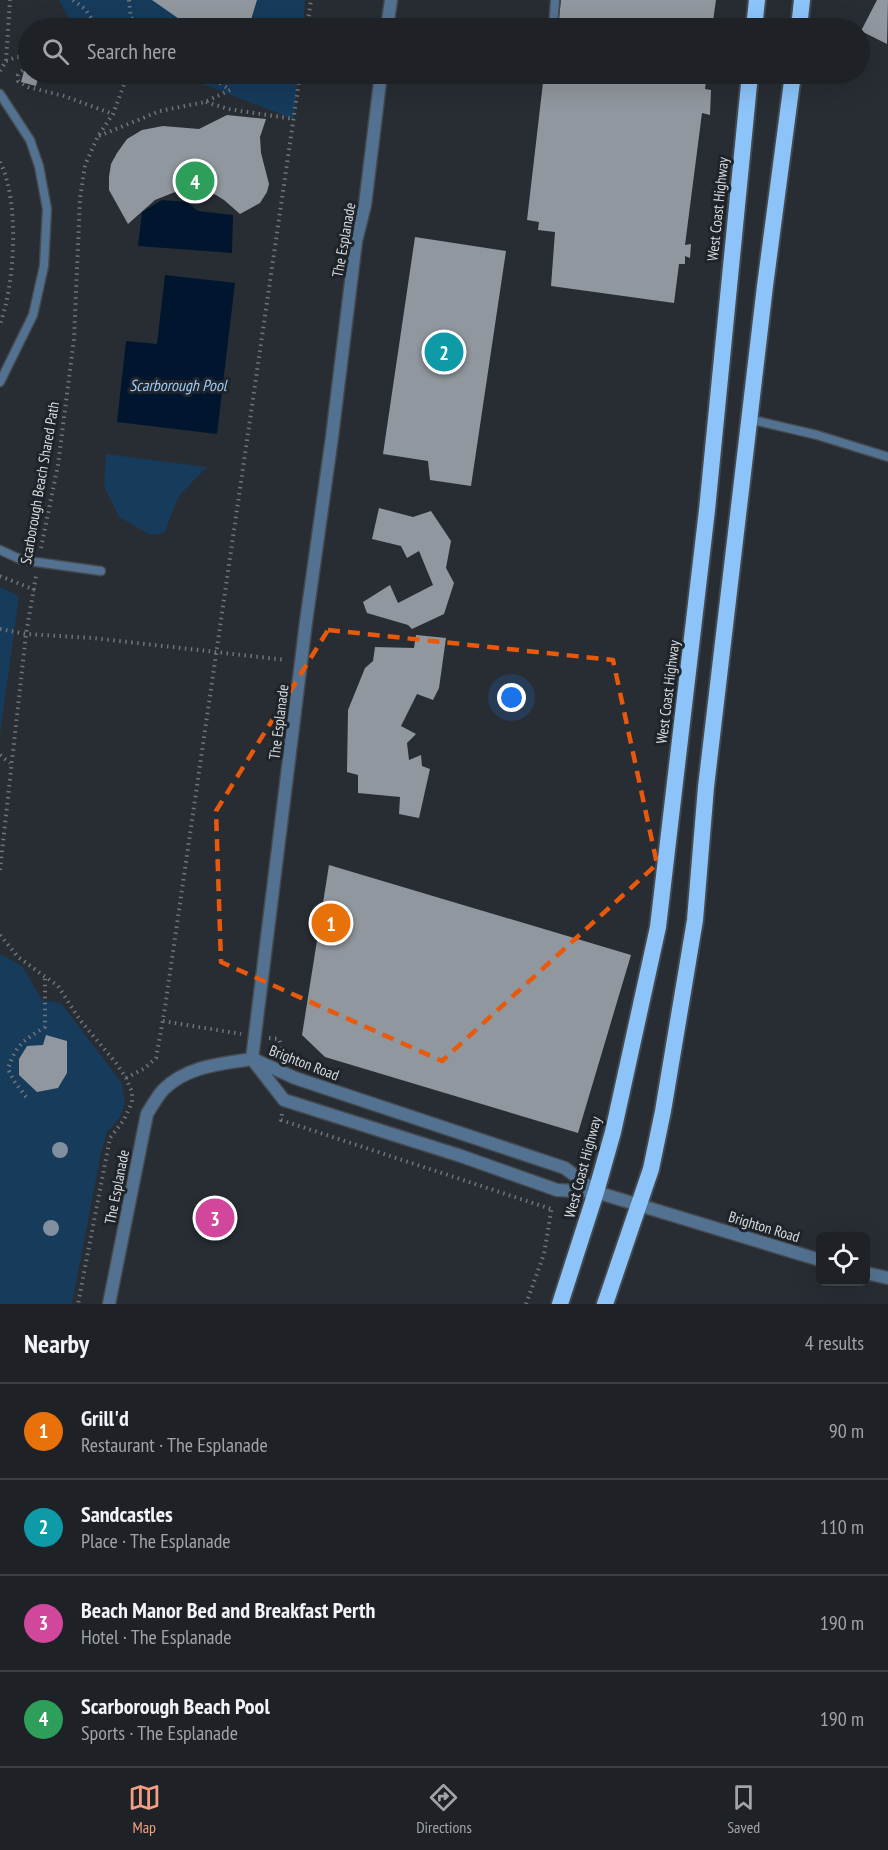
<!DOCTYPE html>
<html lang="en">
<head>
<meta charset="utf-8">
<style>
  body { margin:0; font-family:"PT Sans Narrow",sans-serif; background:#262a2e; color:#f1f3f6 }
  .controls { position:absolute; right:18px; bottom:18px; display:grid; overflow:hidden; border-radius:9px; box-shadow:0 6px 24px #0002 }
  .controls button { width:54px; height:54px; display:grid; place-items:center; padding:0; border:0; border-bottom:2px solid #3c3f43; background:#1e2226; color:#f1f3f6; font:30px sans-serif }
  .you { position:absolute; left:512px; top:698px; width:21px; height:21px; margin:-15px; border:4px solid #fff; border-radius:50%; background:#1a73e8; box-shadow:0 0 0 9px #1a73e833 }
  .badge { display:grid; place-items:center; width:39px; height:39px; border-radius:50%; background:#f39f84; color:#fff; font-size:20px; font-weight:700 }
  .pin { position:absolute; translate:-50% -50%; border:3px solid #fff; box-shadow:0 2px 6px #0006 }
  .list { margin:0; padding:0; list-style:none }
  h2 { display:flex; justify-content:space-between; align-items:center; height:78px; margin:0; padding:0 24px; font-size:26px }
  h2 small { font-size:20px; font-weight:400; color:#a1a4a7 }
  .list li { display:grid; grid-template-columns:39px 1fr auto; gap:18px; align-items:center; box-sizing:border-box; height:96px; padding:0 24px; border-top:2px solid #3c3f43 }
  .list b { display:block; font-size:22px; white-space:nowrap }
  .list p { margin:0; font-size:20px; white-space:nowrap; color:#a1a4a7 }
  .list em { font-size:20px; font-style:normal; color:#a1a4a7 }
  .icon { flex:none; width:33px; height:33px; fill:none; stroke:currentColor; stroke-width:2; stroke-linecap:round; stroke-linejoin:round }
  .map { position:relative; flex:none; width:888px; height:1304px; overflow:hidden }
  .search { position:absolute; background:#1e2226; box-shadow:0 6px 24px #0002; left:18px; right:18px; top:18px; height:66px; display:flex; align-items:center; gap:15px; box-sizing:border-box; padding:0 21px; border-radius:33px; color:#a1a4a7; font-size:22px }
  .sheet { height:462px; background:#1e2226 }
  nav { display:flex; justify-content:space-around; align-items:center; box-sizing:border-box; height:84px; border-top:2px solid #3c3f43; background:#1e2226; font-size:16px; color:#a1a4a7 }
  nav a { display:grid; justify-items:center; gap:3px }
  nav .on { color:#f39f84 }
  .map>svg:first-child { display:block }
</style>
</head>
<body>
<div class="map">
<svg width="888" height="1304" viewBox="0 0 888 1304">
  <rect width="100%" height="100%" fill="#282d33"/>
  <path fill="#163b5b" d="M59 0H305L303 28H74Z
    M176 74H298L294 119Z
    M106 454 207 467 179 496 164 533 150 535 119 517 104 486Z
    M0 587 19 596 0 735Z
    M0 954 22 966 42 1000 61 1003 122 1083 125 1104 120 1117 107 1132 101 1153 72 1304H0Z"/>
  <path fill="#00162f" d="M162 200 187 202 198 211 233 215 232 253 138 246 142 212Z
    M165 275 235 283 217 434 117 422 126 341 157 344Z"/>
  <path fill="#91979e" d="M152 0H257L250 23 258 28H192Z
    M561 0H716L712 28H558Z
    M877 0H888L887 44 861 31Z
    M24 71 39 75 36 86 21 82Z
    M544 74H707L705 89 711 90 710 115 702 113 685 245 691 244 690 258 685 256V264H679L674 303 551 286 555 232 538 230 539 222 527 220Z
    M227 115 266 119 260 137 261 153 269 184 267 192 260 203 240 214 224 200 216 195 205 191 180 190 155 200 128 224 109 190V177L111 164 117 153 127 139 142 130 163 126 199 129Z
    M415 237 506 251 471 486 430 480 428 461 383 454Z
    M379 508 413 517 431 511 451 541 446 568 454 583 444 614 412 629 408 625 367 613 363 602 390 585 398 603 433 585 419 551 407 558 401 546 372 539Z
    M416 635 446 638 439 688 433 700 417 694 401 726 416 734 407 743 409 760 421 755 422 766 430 769 419 818 399 814 400 797 358 793V775L347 772 348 710 365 668 373 661 375 647 414 648Z
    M329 865 631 955 578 1133 325 1057 302 1035Z
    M46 1035 67 1041V1073L58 1088 37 1092 19 1075V1059L27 1046 43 1045Z"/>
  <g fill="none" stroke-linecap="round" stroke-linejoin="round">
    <g stroke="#44494e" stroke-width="11">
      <path id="service" d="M553 28 555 1
        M0 94 30 140 39 166 47 209 44 266 33 315 0 382
        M749 419 817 435 888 457
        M0 550 22 560 101 571"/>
    </g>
    <g stroke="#44494e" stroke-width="15">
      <path id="minor" d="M387 28 391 0
        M109 1304 147 1114C152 1106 157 1097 163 1090 187 1066 220 1064 252 1059L306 622 332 437 356 241 365 205 381 74"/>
    </g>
    <g stroke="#44494e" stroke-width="15">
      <path id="tertiary" d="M252 1059 284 1100 461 1156 557 1190 596 1192 820 1260
        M253 1059 295 1078 565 1168 596 1192
        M866 1273 888 1278"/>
    </g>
    <g stroke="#44494e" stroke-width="20">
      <path id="trunk" d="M754 28 757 0
        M799 28 802 0
        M560 1304 596 1192 613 1132 658 927 707 510 750 74
        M605 1304 651 1169 663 1111 695 920 706 787 765 286 793 74"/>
    </g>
    <path stroke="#70757a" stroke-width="4" stroke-dasharray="1.5 4.5" stroke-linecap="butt" d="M73 0 85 9 92 19 90 28
      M129 0 132 28
      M131 18 145 28
      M307 28 311 0
      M6 61 17 57 28 56
      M28 69H24L18 75V81L28 87 64 96 113 114
      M0 71 6 61 10 0
      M206 102 228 109 294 119
      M99 136 160 111 205 102 230 90 207 74
      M0 162C20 201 15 284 0 324
      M41 548 58 465 74 339 80 199 85 165 98 136 113 114 128 74
      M0 576 35 590
      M0 629 26 634 93 638 286 660
      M0 755 10 763
      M0 870 26 634 36 576
      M0 935 18 957 58 986 80 1020 116 1063 126 1078 132 1092V1102L124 1120 110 1138 78 1304
      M163 1021 241 1034
      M269 1038 279 1039 283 1053
      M126 1078 145 1068 156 1058 164 1014 300 74
      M26 1097 14 1081 8 1069C15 1046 24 1040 45 1027V977
      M282 1114 281 1120 551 1209
      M526 1304 544 1254 552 1206"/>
    <use href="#service" stroke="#537291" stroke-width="8"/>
    <use href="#minor" stroke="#537291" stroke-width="12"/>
    <use href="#tertiary" stroke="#537291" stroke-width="12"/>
    <use href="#trunk" stroke="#8cc4fa" stroke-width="16"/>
  </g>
  <g fill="#818f9f">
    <circle cx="60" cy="1150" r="8"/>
    <circle cx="51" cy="1228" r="8"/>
  </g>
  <path fill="none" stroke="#e8590c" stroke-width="4.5" stroke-dasharray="12 8" stroke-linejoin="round" d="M328 630 613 660 657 864 442 1061 221 962 216 811Z"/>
  <g text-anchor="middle" stroke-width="6" stroke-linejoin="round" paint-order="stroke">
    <g font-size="15" fill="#d7dbde" stroke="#1e2429">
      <text transform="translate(718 209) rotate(-84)" y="5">West Coast Highway</text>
      <text transform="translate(344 240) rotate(-80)" y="5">The Esplanade</text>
      <text transform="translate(40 483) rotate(-80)" y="5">Scarborough Beach Shared Path</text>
      <text transform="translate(668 692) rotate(-83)" y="5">West Coast Highway</text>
      <text transform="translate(279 722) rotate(-83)" y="5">The Esplanade</text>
      <text transform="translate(304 1063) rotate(21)" y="5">Brighton Road</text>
      <text transform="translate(583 1167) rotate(-75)" y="5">West Coast Highway</text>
      <text transform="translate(117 1187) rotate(-79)" y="5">The Esplanade</text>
      <text transform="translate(764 1227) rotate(17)" y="5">Brighton Road</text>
    </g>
    <g font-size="16" font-style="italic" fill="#9cccfb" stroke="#1e2429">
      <text x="178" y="391">Scarborough Pool</text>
    </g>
  </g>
</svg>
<div class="controls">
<button><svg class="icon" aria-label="locate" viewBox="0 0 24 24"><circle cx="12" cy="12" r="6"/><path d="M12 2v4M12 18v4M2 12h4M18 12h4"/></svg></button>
</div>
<div class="you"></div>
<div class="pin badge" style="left:331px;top:923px;background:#e8710a">1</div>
<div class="pin badge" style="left:444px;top:352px;background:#0f9aa8">2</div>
<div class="pin badge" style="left:215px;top:1218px;background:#d1479c">3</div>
<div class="pin badge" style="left:195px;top:181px;background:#2e9e5b">4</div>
<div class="search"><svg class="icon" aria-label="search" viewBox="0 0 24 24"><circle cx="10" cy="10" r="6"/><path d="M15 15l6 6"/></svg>Search here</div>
</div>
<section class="sheet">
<h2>Nearby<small>4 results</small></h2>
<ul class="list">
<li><span class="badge" style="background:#e8710a">1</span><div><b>Grill'd</b><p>Restaurant · The Esplanade</p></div><em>90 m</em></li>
<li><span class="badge" style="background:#0f9aa8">2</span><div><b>Sandcastles</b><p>Place · The Esplanade</p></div><em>110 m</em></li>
<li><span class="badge" style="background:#d1479c">3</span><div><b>Beach Manor Bed and Breakfast Perth</b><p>Hotel · The Esplanade</p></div><em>190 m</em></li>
<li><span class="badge" style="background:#2e9e5b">4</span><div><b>Scarborough Beach Pool</b><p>Sports · The Esplanade</p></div><em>190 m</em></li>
</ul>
</section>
<nav>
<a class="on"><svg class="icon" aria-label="map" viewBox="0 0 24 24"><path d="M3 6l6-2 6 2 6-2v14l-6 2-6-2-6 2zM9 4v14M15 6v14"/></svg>Map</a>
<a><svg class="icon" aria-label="directions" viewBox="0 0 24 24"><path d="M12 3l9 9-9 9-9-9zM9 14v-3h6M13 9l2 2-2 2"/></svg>Directions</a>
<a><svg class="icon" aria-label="saved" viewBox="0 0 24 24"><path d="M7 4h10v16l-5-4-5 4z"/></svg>Saved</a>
</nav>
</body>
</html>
